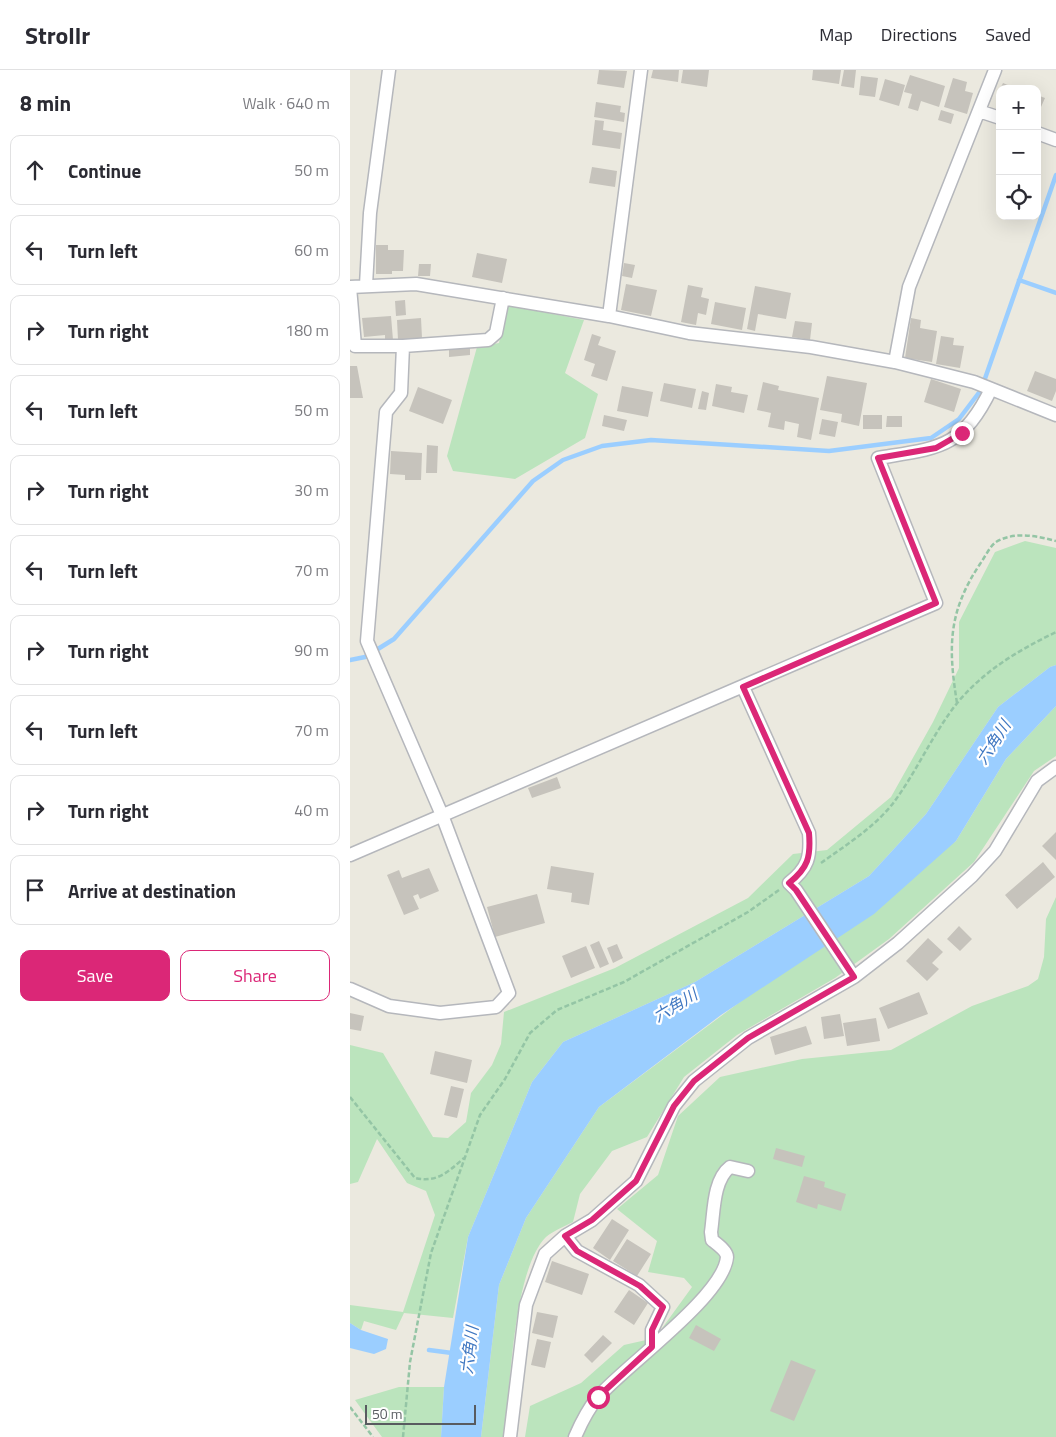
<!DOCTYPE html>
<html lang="en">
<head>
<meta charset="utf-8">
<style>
  body { margin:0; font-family:"Titillium Web","Noto Sans JP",sans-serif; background:#f2f2f3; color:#2b2b33 }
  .controls { position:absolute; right:15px; top:15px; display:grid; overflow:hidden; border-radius:10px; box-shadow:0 5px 20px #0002 }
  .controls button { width:45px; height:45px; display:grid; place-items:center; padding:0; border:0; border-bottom:1px solid #e1e1e2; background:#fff; color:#2b2b33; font:25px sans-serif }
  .scale { position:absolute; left:15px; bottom:12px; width:111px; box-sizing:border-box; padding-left:5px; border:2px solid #585b60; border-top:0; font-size:14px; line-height:18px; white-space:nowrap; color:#585b60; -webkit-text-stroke:4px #fff; paint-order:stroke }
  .stop { position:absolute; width:15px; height:15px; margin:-11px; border:4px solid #db2777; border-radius:50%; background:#fff }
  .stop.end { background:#db2777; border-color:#fff; box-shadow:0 1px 5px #0008 }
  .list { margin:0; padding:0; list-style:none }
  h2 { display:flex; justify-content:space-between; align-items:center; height:65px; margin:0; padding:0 20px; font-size:21px }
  h2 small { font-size:16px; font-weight:400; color:#7c7c81 }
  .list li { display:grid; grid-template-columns:32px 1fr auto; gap:15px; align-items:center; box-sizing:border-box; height:70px; margin:0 10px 10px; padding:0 10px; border:1px solid #e1e1e2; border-radius:10px }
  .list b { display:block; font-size:19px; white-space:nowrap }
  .list em { font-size:16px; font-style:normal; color:#7c7c81 }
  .actions { display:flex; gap:10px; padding:15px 20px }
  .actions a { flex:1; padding:11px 0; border:1px solid #db2777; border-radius:10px; text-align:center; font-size:18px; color:#db2777 }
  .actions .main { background:#db2777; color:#fff }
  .icon { flex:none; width:28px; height:28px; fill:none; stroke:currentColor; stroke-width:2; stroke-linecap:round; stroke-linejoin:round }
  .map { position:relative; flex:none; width:706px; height:1367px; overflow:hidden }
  header { display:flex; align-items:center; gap:30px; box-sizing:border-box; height:70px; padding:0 25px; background:#fff; border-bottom:1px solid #e1e1e2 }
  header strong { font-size:24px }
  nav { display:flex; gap:28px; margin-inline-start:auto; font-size:18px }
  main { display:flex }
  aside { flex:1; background:#fff }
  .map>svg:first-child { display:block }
</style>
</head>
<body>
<header>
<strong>Strollr</strong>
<nav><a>Map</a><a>Directions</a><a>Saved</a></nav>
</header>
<main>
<aside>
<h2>8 min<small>Walk · 640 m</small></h2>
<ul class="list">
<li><svg class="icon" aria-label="ahead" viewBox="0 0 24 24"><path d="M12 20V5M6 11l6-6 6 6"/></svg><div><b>Continue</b></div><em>50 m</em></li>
<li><svg class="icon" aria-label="left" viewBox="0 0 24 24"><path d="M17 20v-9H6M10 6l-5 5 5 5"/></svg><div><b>Turn left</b></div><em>60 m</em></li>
<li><svg class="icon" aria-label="right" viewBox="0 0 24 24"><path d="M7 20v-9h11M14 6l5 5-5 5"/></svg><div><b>Turn right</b></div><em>180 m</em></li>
<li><svg class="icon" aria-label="left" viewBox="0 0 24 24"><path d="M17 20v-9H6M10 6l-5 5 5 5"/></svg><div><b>Turn left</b></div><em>50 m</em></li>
<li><svg class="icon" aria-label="right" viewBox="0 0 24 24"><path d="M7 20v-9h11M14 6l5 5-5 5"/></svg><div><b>Turn right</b></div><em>30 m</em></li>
<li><svg class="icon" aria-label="left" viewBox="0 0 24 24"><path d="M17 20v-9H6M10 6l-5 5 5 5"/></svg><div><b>Turn left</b></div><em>70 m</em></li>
<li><svg class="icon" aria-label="right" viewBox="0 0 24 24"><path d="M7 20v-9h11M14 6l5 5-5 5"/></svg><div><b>Turn right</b></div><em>90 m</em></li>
<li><svg class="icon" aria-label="left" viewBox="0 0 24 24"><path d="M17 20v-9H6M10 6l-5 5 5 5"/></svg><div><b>Turn left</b></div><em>70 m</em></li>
<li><svg class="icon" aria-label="right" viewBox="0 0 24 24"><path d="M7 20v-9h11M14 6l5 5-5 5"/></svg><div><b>Turn right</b></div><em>40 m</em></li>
<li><svg class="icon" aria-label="arrive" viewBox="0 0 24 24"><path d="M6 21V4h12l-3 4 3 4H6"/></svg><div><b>Arrive at destination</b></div></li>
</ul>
<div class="actions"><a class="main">Save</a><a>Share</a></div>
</aside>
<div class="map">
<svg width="706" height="1367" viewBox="0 0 706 1367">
  <rect width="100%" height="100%" fill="#ebe9df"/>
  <path fill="#bbe4bd" d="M157 235 234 250 215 303 248 324 235 368 165 409 103 401 97 386 127 277 149 273Z
    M675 471 706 478V595L700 597 648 637 576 744 519 806 345 912 213 972 182 1012 118 1167 103 1248 54 1243 46 1260 14 1251 11 1260 0 1253V1235L53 1242 85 1145 76 1121 57 1113 27 1069 8 1112 0 1114V975L33 983 83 1067 98 1068 116 1052 121 1023 142 995 151 974 154 942 265 898 398 828 443 784 477 780 541 727 583 652 609 598V552L645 482Z
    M706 636V686L684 701 624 792 539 869 485 908 387 965 334 1007 297 1067 262 1081 230 1124 223 1152C215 1156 203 1161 196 1167 163 1200 160 1319 155 1367H131L149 1215 176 1148 249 1037 606 771 656 689Z
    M706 827V1367H175L180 1336 231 1313 274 1275 305 1268 342 1217 334 1208 298 1202 307 1171 267 1139 308 1105 328 1046 370 1007 452 989 541 980 622 936 678 916 688 909 694 887 696 849Z
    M49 1317H94L91 1367H32L5 1330Z"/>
  <path fill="#9bceff" d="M706 595V636L656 689 606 771 524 844 371 945 249 1037 176 1148 149 1215 131 1367H91L94 1317 118 1167 182 1012 213 972 345 912 519 806 576 744 648 637 700 597Z
    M0 1253 11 1260 38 1269 36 1279 24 1284 0 1278Z"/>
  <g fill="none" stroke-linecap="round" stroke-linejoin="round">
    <path stroke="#9bceff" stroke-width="4.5" d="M669 210 706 223
      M0 590 15 587 44 569 183 411 213 390 252 376 301 370 479 381 581 368 609 349 631 320 706 105
      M79 1280 102 1283"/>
  </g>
  <path fill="#c6c3bc" d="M249 0 277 1 274 18 247 14Z
    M303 0H329L328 12 301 8Z
    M333 0H359L357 17 331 13Z
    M463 0H491L489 14 462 10Z
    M494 0H506L504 18 491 16Z
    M560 5 595 16 589 37 571 31 568 41 558 38 562 24 554 22Z
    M511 6 528 8 525 27 509 25Z
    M603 8 617 12 615 21 623 23 617 44 594 37Z
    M535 9 555 15 549 36 529 30Z
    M653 13 667 19H650Z
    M687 25 695 28 687 46Z
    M246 32 271 36 270 42 275 43 274 52 244 47Z
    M591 40 604 44 601 54 588 50Z
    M245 50 254 51 253 60 272 63 270 79 242 75Z
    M242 97 267 101 265 117 239 113Z
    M26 175H38V180H54L53 201H42V204H26Z
    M127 183 157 189 152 213 122 207Z
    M274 193 285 195 282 208 272 206Z
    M69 194H81L80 206H68Z
    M276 214 307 220 301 246 271 240Z
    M338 215 353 218 351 227 359 229 356 245 348 243 346 255 331 252Z
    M405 216 441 223 436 249 408 244 405 261 397 259Z
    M55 230 56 245 46 246 45 231Z
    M365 232 396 238 392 260 361 254Z
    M41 246 43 270 35 271V265L14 267 12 248Z
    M71 248 72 268 48 270 47 250Z
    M561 248 571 250 570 258 587 261 582 292 555 288Z
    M445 251 462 253 460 270 442 267Z
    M242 264 251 267 248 275 266 281 257 311 241 306 245 294 234 290Z
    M591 266 604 268 603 275 614 276 610 298 586 294Z
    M120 276V285L99 287V278Z
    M0 296H7L13 328H0Z
    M685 301 706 309V321L702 331 677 321Z
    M477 306 517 313 509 356 491 352 492 344 470 340Z
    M581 309 611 319 604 342 574 332Z
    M413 312 429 316 428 320 469 328 461 370 447 367 449 354 435 351 434 360 418 357 421 343 407 340Z
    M314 313 346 319 342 338 310 331Z
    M366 314 382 317 381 322 398 325 394 343 362 336Z
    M272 316 303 322 298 347 267 341Z
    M68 317 102 330 93 354 59 341Z
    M352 321 359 323 356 340 348 339Z
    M254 345 277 350 274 361 252 356Z
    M513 345H532V359H513Z
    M537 346H552V357H536Z
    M472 349 488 352 485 367 469 364Z
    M77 375 88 376 87 403H76Z
    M41 381 72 383 71 410H55V405L40 404Z
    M207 707 211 718 182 728 178 718Z
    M706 762V790L692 776Z
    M693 792 705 807 667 839 655 825Z
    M201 796 244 803 239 835 221 832 222 823 197 819Z
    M79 798 89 821 70 829 68 824 63 826 69 839 54 845 37 805 49 800 52 808Z
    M187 824 195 853 145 867 137 837Z
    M609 856 622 869 610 881 597 869Z
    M578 868 593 882 582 893 589 899 577 911 556 891Z
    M249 871 259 894 250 898 240 875Z
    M267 874 273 888 263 893 257 878Z
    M236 876 245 898 221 908 212 886Z
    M569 922 578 944 538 959 529 938Z
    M0 943 14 946 11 961 0 959Z
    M490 944 494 966 474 969 471 947Z
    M526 948 530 971 497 976 493 953Z
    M456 956 462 974 425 985 420 967Z
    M85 981 122 990 117 1013 80 1004Z
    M101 1016 114 1019 107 1048 94 1045Z
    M426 1078 455 1086 452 1097 423 1089Z
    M454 1106 475 1112 474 1117 496 1124 491 1141 468 1134 467 1139 446 1132Z
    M262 1149 279 1160 260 1190 243 1178Z
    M277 1169 301 1184 287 1206 263 1191Z
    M202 1191 239 1204 232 1225 195 1212Z
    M279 1220 298 1233 284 1255 264 1242Z
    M187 1242 208 1246 203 1268 182 1263Z
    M346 1255 371 1269 364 1281 339 1268Z
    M253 1265 262 1273 242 1293 234 1285Z
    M187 1269 201 1272 195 1298 181 1295Z
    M441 1290 466 1300 444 1351 420 1341Z"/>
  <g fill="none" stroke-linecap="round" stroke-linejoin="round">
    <g stroke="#b5b7bc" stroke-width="15">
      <path id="street" d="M629 41 650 48
        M687 63 706 70
        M16 215 20 143 39 0
        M0 217 66 214 259 246 339 263 461 277 545 292 624 312 706 345
        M0 217 5 276H53L138 270 146 263 153 228
        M259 246 291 0
        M545 292 559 217 645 0
        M393 617 459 763C461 787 458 798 439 813L446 820 504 907
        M0 785 586 533 528 388C588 378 612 379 641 319
        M0 919 39 936 90 943 146 937 159 923 92 745 17 571 36 342 51 323 53 276
        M215 1166 227 1181 289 1215 313 1237 302 1260V1277
        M160 1367 176 1235 195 1184 215 1166 242 1150 286 1111 324 1036 344 1011 398 968 504 907 548 873 622 806 645 781 687 711 706 697
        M225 1367C231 1353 238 1339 248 1327 275 1296 374 1226 377 1187 377 1181 367 1174 362 1170L361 1162C364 1142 363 1110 380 1097L398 1101"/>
    </g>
    <path stroke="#94c5a5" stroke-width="2.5" stroke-dasharray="5 2.5" stroke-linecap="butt" d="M607 633C598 577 598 542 630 494 635 487 640 476 646 472 665 461 686 466 706 471
      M471 793C496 775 525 757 544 732 567 701 583 663 608 632 635 600 669 580 706 562
      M0 1027 65 1108C87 1113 98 1102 114 1088
      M0 1337 23 1367
      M53 1367 60 1292 81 1183 130 1045 155 1009 180 963 207 940 274 912 398 842 429 820"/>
    <use href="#street" stroke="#fff" stroke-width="12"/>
  </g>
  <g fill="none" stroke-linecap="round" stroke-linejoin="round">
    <path stroke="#db2777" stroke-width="6" d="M248 1327 302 1277V1260L313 1237 290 1216 227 1181 215 1166 242 1150 286 1111 324 1036 344 1011 398 968 504 907 446 820 439 813C458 798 461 787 459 763L393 617 586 533 528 388 586 378 612 363"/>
  </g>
  <g text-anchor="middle" stroke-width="4.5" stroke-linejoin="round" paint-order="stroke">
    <g font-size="16" font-style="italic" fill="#3f77c1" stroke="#fff">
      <text transform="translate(643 672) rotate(-57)" y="6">六角川</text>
      <text transform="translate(325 935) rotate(-31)" y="6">六角川</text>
      <text transform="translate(119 1280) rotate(-83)" y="6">六角川</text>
    </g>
  </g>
</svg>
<div class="controls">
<button>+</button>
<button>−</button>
<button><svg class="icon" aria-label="locate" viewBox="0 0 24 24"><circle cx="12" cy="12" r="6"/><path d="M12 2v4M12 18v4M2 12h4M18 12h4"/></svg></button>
</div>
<div class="scale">50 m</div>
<div class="stop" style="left:248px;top:1327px"></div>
<div class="stop end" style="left:612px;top:363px"></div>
</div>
</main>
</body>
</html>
